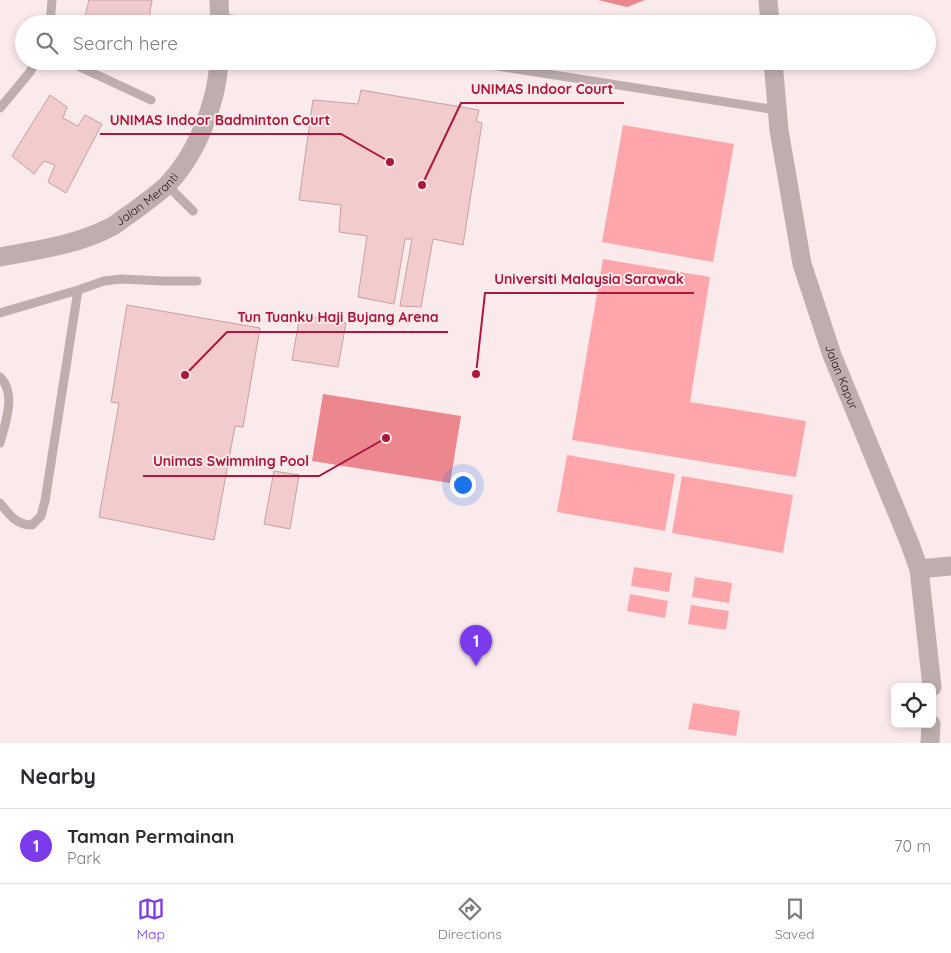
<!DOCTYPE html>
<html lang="en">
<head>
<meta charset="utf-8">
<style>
  body { margin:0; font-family:Quicksand,sans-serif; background:#f7f7f7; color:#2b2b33 }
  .controls { position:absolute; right:15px; bottom:15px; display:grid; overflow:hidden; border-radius:8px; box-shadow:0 2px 8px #0003 }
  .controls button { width:45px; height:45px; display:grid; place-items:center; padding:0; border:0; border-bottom:1px solid #e1e1e2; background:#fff; color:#2b2b33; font:25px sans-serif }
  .you { position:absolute; left:462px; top:484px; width:18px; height:18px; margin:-12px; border:4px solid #fff; border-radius:50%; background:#1a73e8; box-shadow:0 0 0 8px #1a73e833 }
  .badge { display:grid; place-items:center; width:32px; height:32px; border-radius:50%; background:#7c3aed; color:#fff; font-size:16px; font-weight:700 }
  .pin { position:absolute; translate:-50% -41px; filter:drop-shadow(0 1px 2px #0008) }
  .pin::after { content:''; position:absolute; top:26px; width:18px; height:15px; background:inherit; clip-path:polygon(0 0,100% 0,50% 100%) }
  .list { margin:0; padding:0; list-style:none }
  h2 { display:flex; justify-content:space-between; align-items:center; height:65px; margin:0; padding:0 20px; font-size:21px }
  h2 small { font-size:16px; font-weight:400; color:#7c7c81 }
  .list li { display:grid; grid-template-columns:32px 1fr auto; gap:15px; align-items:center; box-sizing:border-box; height:75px; padding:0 20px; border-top:1px solid #e1e1e2 }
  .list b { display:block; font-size:19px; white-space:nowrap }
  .list p { margin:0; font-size:16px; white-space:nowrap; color:#7c7c81 }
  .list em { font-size:16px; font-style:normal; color:#7c7c81 }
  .icon { flex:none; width:28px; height:28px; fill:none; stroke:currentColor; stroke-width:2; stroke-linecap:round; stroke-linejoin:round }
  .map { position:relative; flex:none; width:951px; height:743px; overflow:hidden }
  .search { position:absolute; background:#fff; box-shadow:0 2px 8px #0003; left:15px; right:15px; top:15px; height:55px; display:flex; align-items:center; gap:12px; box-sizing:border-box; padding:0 18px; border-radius:28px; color:#7c7c81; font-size:19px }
  .sheet { height:140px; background:#fff }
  nav { display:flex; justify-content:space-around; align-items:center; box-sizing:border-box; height:70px; border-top:1px solid #e1e1e2; background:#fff; font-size:14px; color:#7c7c81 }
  nav a { display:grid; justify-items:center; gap:2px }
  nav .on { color:#7c3aed }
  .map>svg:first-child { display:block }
</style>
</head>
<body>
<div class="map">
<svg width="951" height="743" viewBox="0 0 951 743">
  <rect width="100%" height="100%" fill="#fbeaeb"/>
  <path fill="#fea6ac" d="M623 125 734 144 713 262 602 242Z
    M603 259 710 277 690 402 806 421 796 477 572 440Z
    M567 455 675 474 665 531 557 512Z
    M682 476 793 495 783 553 672 533Z
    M634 567 672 573 669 592 631 586Z
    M695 577 732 583 729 603 692 597Z
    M630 594 668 601 665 618 627 611Z
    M691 605 729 611 726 630 688 624Z
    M693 703 740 711 736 736 688 729Z"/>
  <path fill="#ec878f" d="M598 0H645L627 7Z
    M323 394 461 416 450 483 312 461Z"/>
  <path fill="#f2cbcc" stroke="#c6a0a2" d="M89 0H152L148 24H83Z
    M361 90 479 110 476 121 482 123 463 245 433 239 421 307 400 306 412 239H405L394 304 358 297 367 236 339 232 341 205 299 200 313 100 358 104Z
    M50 95 67 107 63 118 78 126 85 115 102 124 66 193 48 182 55 165 44 161 34 174 12 156Z
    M127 305 260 328 243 427 235 426 214 540 99 517 119 403 111 402Z
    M300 315 346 323 338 367 292 360Z
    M274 471 299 475 290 529 264 524Z"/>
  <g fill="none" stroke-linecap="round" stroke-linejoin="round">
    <path stroke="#bfaeae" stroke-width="9" d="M220 17 260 24
      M50 24 52 0
      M67 61 151 100
      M465 61 777 110
      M0 108 30 72 36 61
      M167 185 193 211
      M0 313 78 290
      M0 377C17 393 5 424 0 443
      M0 503C9 514 16 525 32 525L41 516 45 501 78 290 104 281 121 279 163 281H197"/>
    <g stroke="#bfaeae" stroke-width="19">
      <path d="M219 0 220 24"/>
      <path d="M768 0 770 24"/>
      <path id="s1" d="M773 61 779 130 802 264 832 355 910 544 919 569 932 687"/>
      <path id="s2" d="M0 257C37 250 77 245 111 227 117 224 123 218 130 214 142 205 155 196 166 186 196 156 217 103 219 61"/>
      <path d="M919 569 951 566"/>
      <path d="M930 743 931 724"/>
    </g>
  </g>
  <g text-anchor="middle" stroke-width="4" stroke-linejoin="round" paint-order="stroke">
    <g font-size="12" fill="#231516" stroke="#fbeaeb">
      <text dy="4" stroke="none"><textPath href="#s2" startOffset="161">Jalan Meranti</textPath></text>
      <text dy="4" stroke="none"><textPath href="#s1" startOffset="325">Jalan Kapur</textPath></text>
    </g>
  </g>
  <path fill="none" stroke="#ac173b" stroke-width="2" d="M422 185L461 103H624M390 162L341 134H100M476 374L485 293H694M185 375L227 332H448M386 438L319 476H143"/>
  <g fill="#ac173b" stroke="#fbeaeb" stroke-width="2">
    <circle cx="422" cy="185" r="5"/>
    <circle cx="390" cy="162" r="5"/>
    <circle cx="476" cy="374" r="5"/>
    <circle cx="185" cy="375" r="5"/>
    <circle cx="386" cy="438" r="5"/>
  </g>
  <g font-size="14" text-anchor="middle" font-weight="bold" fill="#ac173b" stroke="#fbeaeb" stroke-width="4" stroke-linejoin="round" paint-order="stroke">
    <text x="542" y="94">UNIMAS Indoor Court</text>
    <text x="220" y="125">UNIMAS Indoor Badminton Court</text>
    <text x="589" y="284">Universiti Malaysia Sarawak</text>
    <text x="338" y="322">Tun Tuanku Haji Bujang Arena</text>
    <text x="231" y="466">Unimas Swimming Pool</text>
  </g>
</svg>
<div class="controls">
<button><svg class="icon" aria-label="locate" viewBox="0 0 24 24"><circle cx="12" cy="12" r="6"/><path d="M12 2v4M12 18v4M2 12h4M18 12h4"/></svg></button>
</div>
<div class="you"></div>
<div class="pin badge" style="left:476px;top:666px">1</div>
<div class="search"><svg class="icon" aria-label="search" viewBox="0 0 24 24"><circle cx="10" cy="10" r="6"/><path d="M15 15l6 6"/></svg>Search here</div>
</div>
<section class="sheet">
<h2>Nearby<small></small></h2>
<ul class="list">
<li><span class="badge">1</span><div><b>Taman Permainan</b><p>Park</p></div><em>70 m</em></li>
</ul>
</section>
<nav>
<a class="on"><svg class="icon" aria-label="map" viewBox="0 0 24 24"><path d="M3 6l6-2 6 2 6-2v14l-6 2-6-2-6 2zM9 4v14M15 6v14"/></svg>Map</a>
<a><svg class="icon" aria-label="directions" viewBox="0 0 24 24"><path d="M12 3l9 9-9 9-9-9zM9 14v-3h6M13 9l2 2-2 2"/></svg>Directions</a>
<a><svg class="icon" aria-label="saved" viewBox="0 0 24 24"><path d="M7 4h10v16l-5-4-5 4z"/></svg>Saved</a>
</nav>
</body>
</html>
